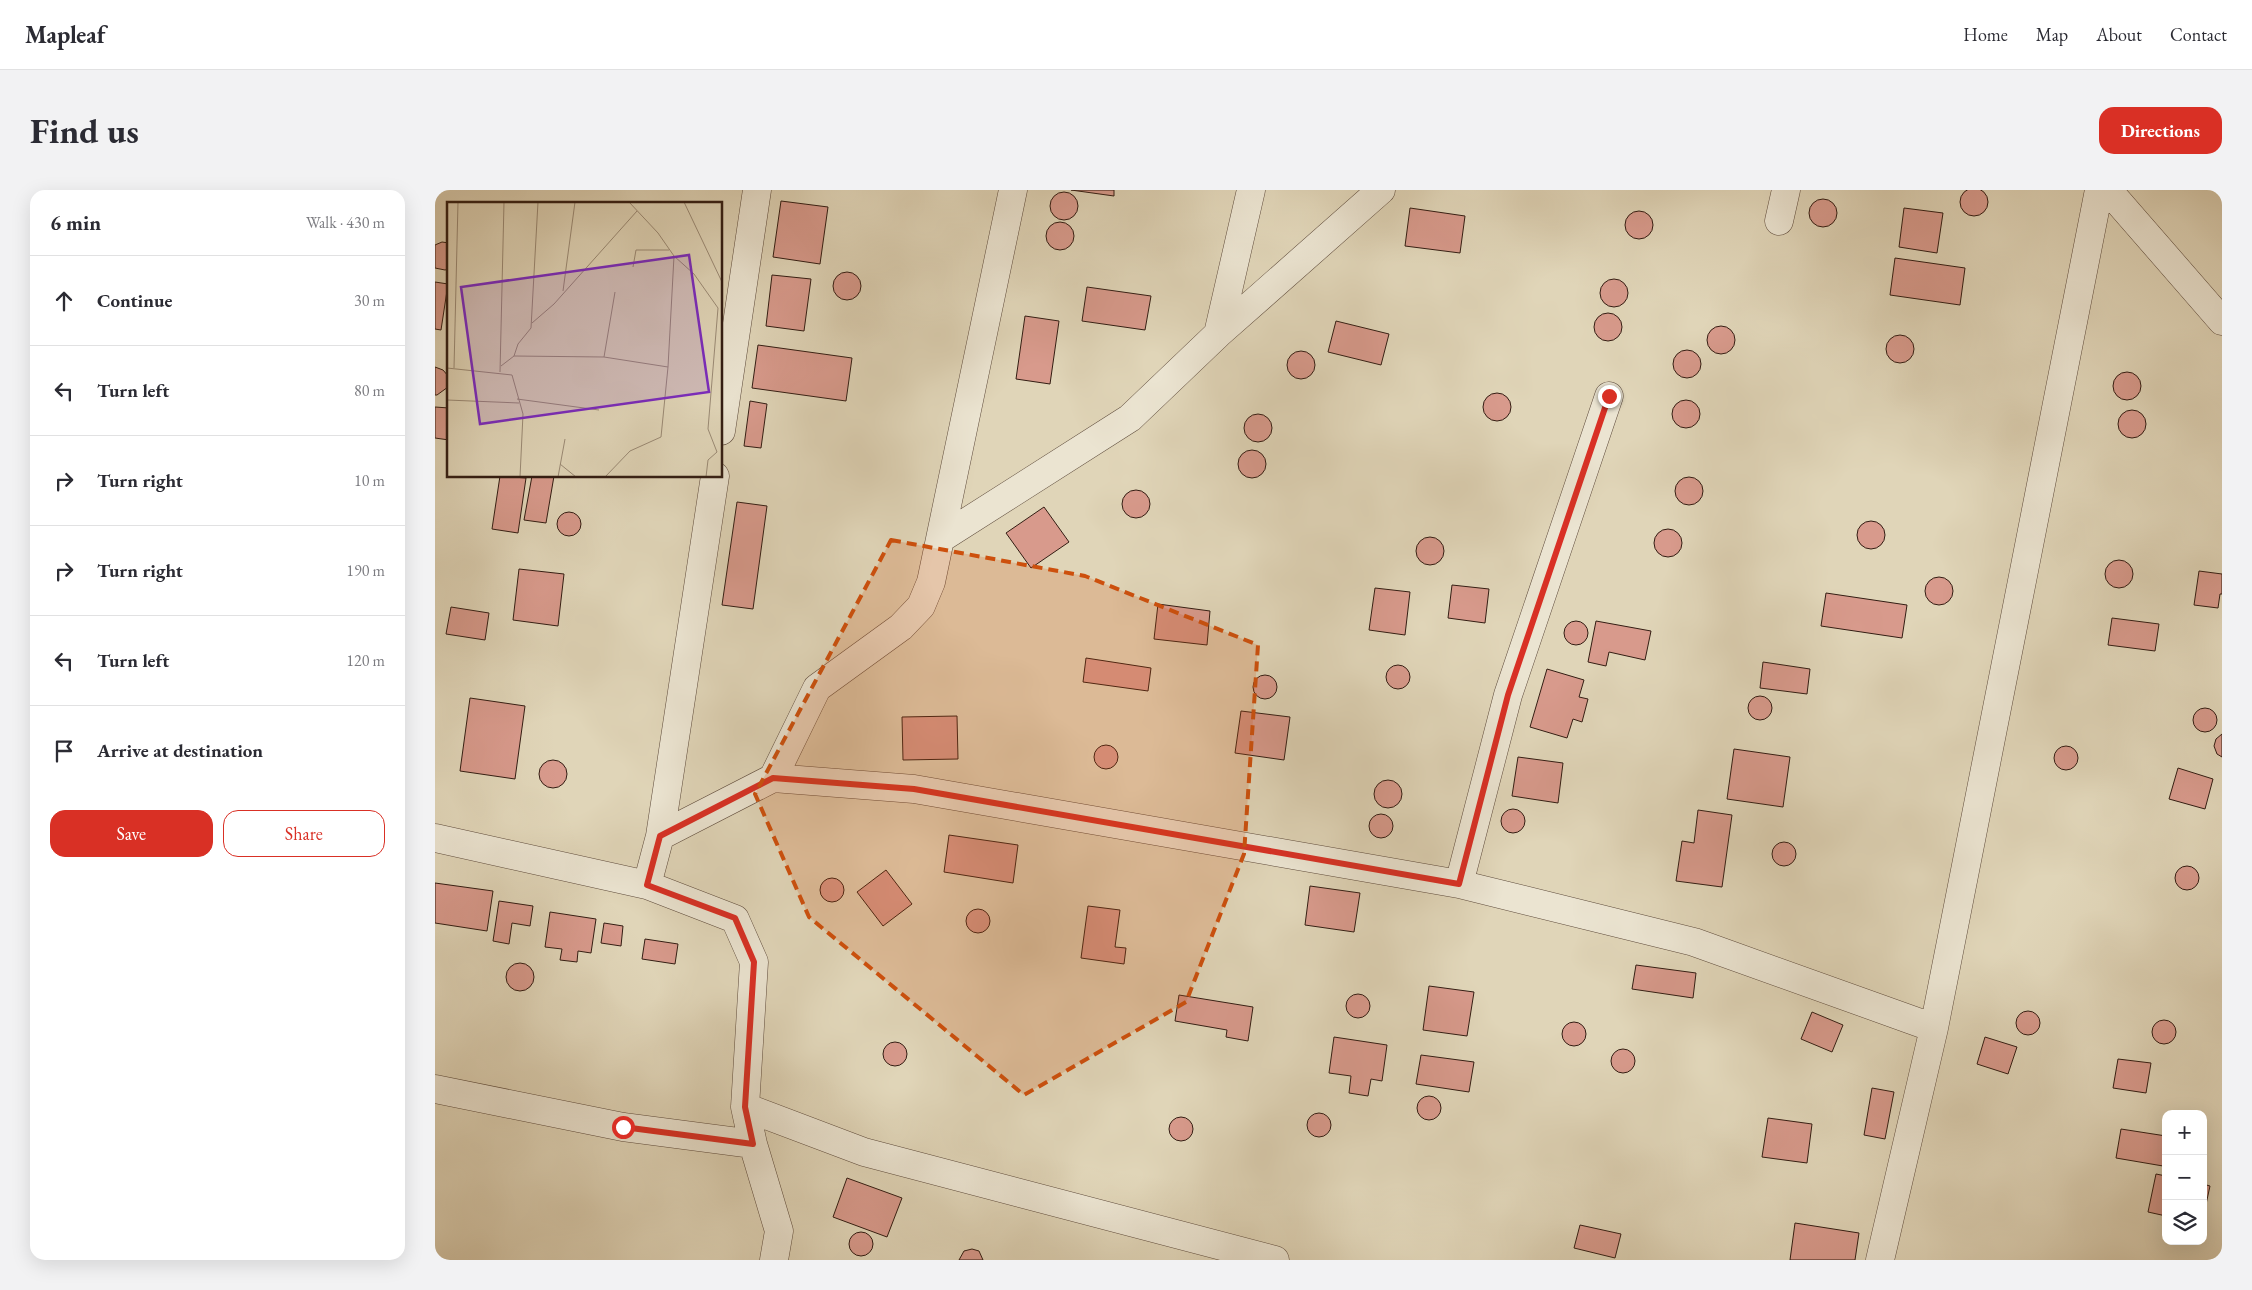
<!DOCTYPE html>
<html lang="en">
<head>
<meta charset="utf-8">
<style>
  body { margin:0; font-family:"EB Garamond",serif; background:#f2f2f3; color:#2b2b33 }
  .controls { position:absolute; right:15px; bottom:15px; display:grid; overflow:hidden; border-radius:10px; box-shadow:0 5px 20px #0002 }
  .controls button { width:45px; height:45px; display:grid; place-items:center; padding:0; border:0; border-bottom:1px solid #e1e1e2; background:#fff; color:#2b2b33; font:25px sans-serif }
  .stop { position:absolute; width:15px; height:15px; margin:-11px; border:4px solid #d93025; border-radius:50%; background:#fff }
  .stop.end { background:#d93025; border-color:#fff; box-shadow:0 1px 5px #0008 }
  .list { margin:0; padding:0; list-style:none }
  h2 { display:flex; justify-content:space-between; align-items:center; height:65px; margin:0; padding:0 20px; font-size:21px }
  h2 small { font-size:16px; font-weight:400; color:#7c7c81 }
  .list li { display:grid; grid-template-columns:32px 1fr auto; gap:15px; align-items:center; box-sizing:border-box; height:90px; padding:0 20px; border-top:1px solid #e1e1e2 }
  .list b { display:block; font-size:19px; white-space:nowrap }
  .list em { font-size:16px; font-style:normal; color:#7c7c81 }
  .actions { display:flex; gap:10px; padding:15px 20px }
  .actions a { flex:1; padding:11px 0; border:1px solid #d93025; border-radius:15px; text-align:center; font-size:18px; color:#d93025 }
  .actions .main { background:#d93025; color:#fff }
  .icon { flex:none; width:28px; height:28px; fill:none; stroke:currentColor; stroke-width:2; stroke-linecap:round; stroke-linejoin:round }
  .map { position:relative; flex:none; width:1787px; height:1070px; overflow:hidden; border-radius:15px }
  header { display:flex; align-items:center; gap:30px; box-sizing:border-box; height:70px; padding:0 25px; background:#fff; border-bottom:1px solid #e1e1e2 }
  header strong { font-size:24px }
  nav { display:flex; gap:28px; margin-inline-start:auto; font-size:18px }
  .intro { display:flex; align-items:center; justify-content:space-between; box-sizing:border-box; height:120px; padding:0 30px }
  h1 { margin:0; font-size:35px }
  .button { padding:12px 22px; border-radius:15px; background:#d93025; color:#fff; font-size:18px; font-weight:700 }
  main { display:flex; gap:30px; padding:0 30px }
  aside { flex:1; background:#fff; border-radius:15px; box-shadow:0 5px 20px #0002 }
  .map>svg:first-child { display:block }
</style>
</head>
<body>
<header>
<strong>Mapleaf</strong>
<nav><a>Home</a><a>Map</a><a>About</a><a>Contact</a></nav>
</header>
<div class="intro"><h1>Find us</h1><a class="button">Directions</a></div>
<main>
<aside>
<h2>6 min<small>Walk · 430 m</small></h2>
<ul class="list">
<li><svg class="icon" aria-label="ahead" viewBox="0 0 24 24"><path d="M12 20V5M6 11l6-6 6 6"/></svg><div><b>Continue</b></div><em>30 m</em></li>
<li><svg class="icon" aria-label="left" viewBox="0 0 24 24"><path d="M17 20v-9H6M10 6l-5 5 5 5"/></svg><div><b>Turn left</b></div><em>80 m</em></li>
<li><svg class="icon" aria-label="right" viewBox="0 0 24 24"><path d="M7 20v-9h11M14 6l5 5-5 5"/></svg><div><b>Turn right</b></div><em>10 m</em></li>
<li><svg class="icon" aria-label="right" viewBox="0 0 24 24"><path d="M7 20v-9h11M14 6l5 5-5 5"/></svg><div><b>Turn right</b></div><em>190 m</em></li>
<li><svg class="icon" aria-label="left" viewBox="0 0 24 24"><path d="M17 20v-9H6M10 6l-5 5 5 5"/></svg><div><b>Turn left</b></div><em>120 m</em></li>
<li><svg class="icon" aria-label="arrive" viewBox="0 0 24 24"><path d="M6 21V4h12l-3 4 3 4H6"/></svg><div><b>Arrive at destination</b></div></li>
</ul>
<div class="actions"><a class="main">Save</a><a>Share</a></div>
</aside>
<div class="map">
<svg width="1787" height="1070" viewBox="0 0 1787 1070">
  <rect width="100%" height="100%" fill="#e0d5b8"/>
  <filter id="stains"><feTurbulence type="fractalNoise" baseFrequency=".004" numOctaves="4"/><feColorMatrix values="0 0 0 0 .2 0 0 0 0 .09 0 0 0 0 .02 0 0 0 .5 -.17"/></filter>
  <radialGradient id="worn" r=".72"><stop offset=".6" stop-color="#630" stop-opacity="0"/><stop offset="1" stop-color="#630" stop-opacity=".3"/></radialGradient>
  <path fill="#d89a8c" stroke="#331d13" d="M1525 12a14 14 0 1 1 28 0a14 14 0 1 1-28 0Z
    M636 0H679V6Z
    M615 16a14 14 0 1 1 28 0a14 14 0 1 1-28 0Z
    M1374 23a14 14 0 1 1 28 0a14 14 0 1 1-28 0Z
    M346 11 393 17 385 74 338 67Z
    M975 18 1030 26 1025 63 970 56Z
    M1469 18 1508 23 1502 63 1464 57Z
    M1190 35a14 14 0 1 1 28 0a14 14 0 1 1-28 0Z
    M611 46a14 14 0 1 1 28 0a14 14 0 1 1-28 0Z
    M7 52 14 53V79L10 80 0 78V55Z
    M1460 68 1530 78 1525 115 1455 105Z
    M398 96a14 14 0 1 1 28 0a14 14 0 1 1-28 0Z
    M337 85 376 89 369 141 331 136Z
    M1165 103a14 14 0 1 1 28 0a14 14 0 1 1-28 0Z
    M0 92 13 94 6 140 0 139Z
    M652 97 716 106 710 140 647 131Z
    M1159 137a14 14 0 1 1 28 0a14 14 0 1 1-28 0Z
    M590 126 624 131 615 194 581 189Z
    M901 131 954 144 946 175 893 162Z
    M1272 150a14 14 0 1 1 28 0a14 14 0 1 1-28 0Z
    M1451 159a14 14 0 1 1 28 0a14 14 0 1 1-28 0Z
    M323 155 417 168 411 211 317 198Z
    M1238 174a14 14 0 1 1 28 0a14 14 0 1 1-28 0Z
    M852 175a14 14 0 1 1 28 0a14 14 0 1 1-28 0Z
    M0 177 8 180 14 187 13 197 2 205H0Z
    M1678 196a14 14 0 1 1 28 0a14 14 0 1 1-28 0Z
    M1048 217a14 14 0 1 1 28 0a14 14 0 1 1-28 0Z
    M1237 224a14 14 0 1 1 28 0a14 14 0 1 1-28 0Z
    M315 211 332 214 326 258 309 256Z
    M0 217 14 218V250L0 248Z
    M1683 234a14 14 0 1 1 28 0a14 14 0 1 1-28 0Z
    M809 238a14 14 0 1 1 28 0a14 14 0 1 1-28 0Z
    M803 274a14 14 0 1 1 28 0a14 14 0 1 1-28 0Z
    M65 286 91 288 83 343 57 339Z
    M97 286H119L111 333 89 330Z
    M1240 301a14 14 0 1 1 28 0a14 14 0 1 1-28 0Z
    M687 314a14 14 0 1 1 28 0a14 14 0 1 1-28 0Z
    M302 312 332 316 318 419 287 415Z
    M609 317 634 352 596 378 571 343Z
    M122 334a12 12 0 1 1 24 0a12 12 0 1 1-24 0Z
    M1422 345a14 14 0 1 1 28 0a14 14 0 1 1-28 0Z
    M1219 353a14 14 0 1 1 28 0a14 14 0 1 1-28 0Z
    M981 361a14 14 0 1 1 28 0a14 14 0 1 1-28 0Z
    M1670 384a14 14 0 1 1 28 0a14 14 0 1 1-28 0Z
    M84 379 129 384 123 436 78 430Z
    M1764 381 1787 384V404H1785L1783 418 1759 415Z
    M1490 401a14 14 0 1 1 28 0a14 14 0 1 1-28 0Z
    M1017 395 1054 399 1050 433 1013 428Z
    M940 398 975 402 970 445 934 440Z
    M1391 403 1472 415 1467 448 1386 436Z
    M723 414 775 421 772 455 719 449Z
    M16 417 54 423 50 450 11 444Z
    M1677 428 1724 434 1720 461 1673 455Z
    M1129 443a12 12 0 1 1 24 0a12 12 0 1 1-24 0Z
    M1161 431 1216 441 1210 470 1174 462 1171 476 1153 472Z
    M651 468 716 478 713 501 648 492Z
    M1328 472 1375 479 1372 504 1325 498Z
    M951 487a12 12 0 1 1 24 0a12 12 0 1 1-24 0Z
    M1112 479 1149 490 1144 507 1153 509 1147 532 1138 529 1132 548 1095 537Z
    M818 497a12 12 0 1 1 24 0a12 12 0 1 1-24 0Z
    M1313 518a12 12 0 1 1 24 0a12 12 0 1 1-24 0Z
    M35 508 90 516 80 589 25 581Z
    M1758 530a12 12 0 1 1 24 0a12 12 0 1 1-24 0Z
    M806 521 855 527 849 570 800 563Z
    M522 526 523 569 468 570 467 527Z
    M1787 544V567L1782 564 1779 556 1781 549Z
    M659 567a12 12 0 1 1 24 0a12 12 0 1 1-24 0Z
    M1619 568a12 12 0 1 1 24 0a12 12 0 1 1-24 0Z
    M1299 559 1355 567 1348 617 1292 609Z
    M1083 567 1128 573 1123 613 1077 606Z
    M104 584a14 14 0 1 1 28 0a14 14 0 1 1-28 0Z
    M1743 578 1778 589 1770 619 1734 609Z
    M939 604a14 14 0 1 1 28 0a14 14 0 1 1-28 0Z
    M1066 631a12 12 0 1 1 24 0a12 12 0 1 1-24 0Z
    M1263 620 1297 625 1287 697 1241 691 1247 651 1259 653Z
    M934 636a12 12 0 1 1 24 0a12 12 0 1 1-24 0Z
    M514 645 583 655 578 693 509 682Z
    M1337 664a12 12 0 1 1 24 0a12 12 0 1 1-24 0Z
    M1740 688a12 12 0 1 1 24 0a12 12 0 1 1-24 0Z
    M451 680 477 714 448 736 422 702Z
    M385 700a12 12 0 1 1 24 0a12 12 0 1 1-24 0Z
    M0 693 58 701 52 741 0 733Z
    M875 696 925 703 919 742 870 735Z
    M64 711 98 716 95 736 77 733 74 754 58 751Z
    M653 716 685 720 680 757 691 758 689 774 646 768Z
    M531 731a12 12 0 1 1 24 0a12 12 0 1 1-24 0Z
    M115 722 161 729 156 763 143 761 142 772 125 770 127 759 110 757Z
    M169 733 188 736 186 756 166 753Z
    M210 749 243 754 240 774 207 769Z
    M71 787a14 14 0 1 1 28 0a14 14 0 1 1-28 0Z
    M1201 775 1261 783 1258 808 1197 799Z
    M994 796 1039 802 1032 846 988 840Z
    M911 816a12 12 0 1 1 24 0a12 12 0 1 1-24 0Z
    M744 805 818 817 813 851 791 847 792 840 740 831Z
    M1581 833a12 12 0 1 1 24 0a12 12 0 1 1-24 0Z
    M1377 822 1408 835 1397 862 1366 849Z
    M1717 842a12 12 0 1 1 24 0a12 12 0 1 1-24 0Z
    M1127 844a12 12 0 1 1 24 0a12 12 0 1 1-24 0Z
    M899 847 952 855 947 891 936 889 933 906 914 903 916 886 894 883Z
    M1550 847 1582 857 1573 884 1542 874Z
    M448 864a12 12 0 1 1 24 0a12 12 0 1 1-24 0Z
    M1176 871a12 12 0 1 1 24 0a12 12 0 1 1-24 0Z
    M986 865 1039 872 1034 902 981 894Z
    M1683 869 1716 873 1711 903 1678 898Z
    M1437 898 1459 902 1450 949 1429 945Z
    M982 918a12 12 0 1 1 24 0a12 12 0 1 1-24 0Z
    M872 935a12 12 0 1 1 24 0a12 12 0 1 1-24 0Z
    M734 939a12 12 0 1 1 24 0a12 12 0 1 1-24 0Z
    M1333 928 1377 934 1372 973 1327 967Z
    M1686 939 1731 946 1728 976 1681 968Z
    M1721 984 1731 986V1026L1713 1022Z
    M412 988 467 1008 452 1047 398 1027Z
    M1768 994 1775 996 1768 1028Z
    M1360 1033 1424 1043 1420 1070H1355Z
    M1145 1035 1186 1044 1180 1068 1139 1058Z
    M414 1054a12 12 0 1 1 24 0a12 12 0 1 1-24 0Z
    M537 1059 544 1061 548 1070H524L529 1061Z"/>
  <g fill="none" stroke-linecap="round" stroke-linejoin="round">
    <g stroke="#5e4b3c" stroke-width="29">
      <path id="street" d="M1673 0 1787 131
        M1344 31 1351 0
        M783 144 816 0
        M286 241 322 0
        M505 349 695 228 783 144 946 0
        M338 588 479 599 1024 694 1259 752 1499 838 1664 0
        M225 646 338 588 382 498 466 437 486 416 496 392 505 349 578 0
        M0 648 212 695 300 729 319 772 310 917 318 954 344 1041 339 1070
        M1024 694 1073 505 1174 206
        M212 695 225 646 280 286
        M0 899 188 937 318 954
        M310 917 429 962 840 1070
        M1445 1070 1499 838"/>
    </g>
    <use href="#street" stroke="#ebe4d1" stroke-width="28"/>
  </g>
  <g fill="none" stroke-linecap="round" stroke-linejoin="round">
    <path stroke="#d93025" stroke-width="6" d="M188 937 318 954 310 917 319 772 300 728 212 695 225 646 338 588 479 599 1024 694 1073 505 1174 206"/>
  </g>
  <path fill="#cd500d" fill-opacity="0.2" stroke="#cd500d" stroke-width="4" stroke-dasharray="10 6" stroke-linejoin="round" d="M456 350 650 386 823 455 809 664 751 812 589 905 374 727 320 604Z"/>
  <g transform="translate(12 12)">
    <rect width="275" height="275" fill="#e0d5b8"/>
    <path fill="none" stroke="#9b8b76" stroke-width="1" d="M182 0 211 31 227 54 247 72 271 106 261 227 270 250 261 258 259 275M237 0 275 80M186 65 189 48H222M116 89 128 0M85 121 107 102 190 9M67 154 157 155 221 165 227 54M157 155 168 90M54 164 67 154 71 142 84 126 91 0M0 166 65 173 76 212 73 275M7 166 11 0M53 170 57 0M70 197 152 208M0 198 72 201M113 262 129 275M111 275 118 237M158 275 183 249 214 235 221 165"/>
    <path fill="#7b2cbf" fill-opacity="0.15" stroke="#7b2cbf" stroke-width="2.5" d="M242 53 262 190 33 222 14 85Z"/>
    <rect width="275" height="275" fill="none" stroke="#331d13" stroke-width="2.5"/>
  </g>
  <rect width="100%" height="100%" filter="url(#stains)"/>
  <rect width="100%" height="100%" fill="url(#worn)"/>
</svg>
<div class="controls">
<button>+</button>
<button>−</button>
<button><svg class="icon" aria-label="layers" viewBox="0 0 24 24"><path d="M12 4l9 5-9 5-9-5zM3 14l9 5 9-5"/></svg></button>
</div>
<div class="stop" style="left:188px;top:937px"></div>
<div class="stop end" style="left:1174px;top:206px"></div>
</div>
</main>
</body>
</html>
